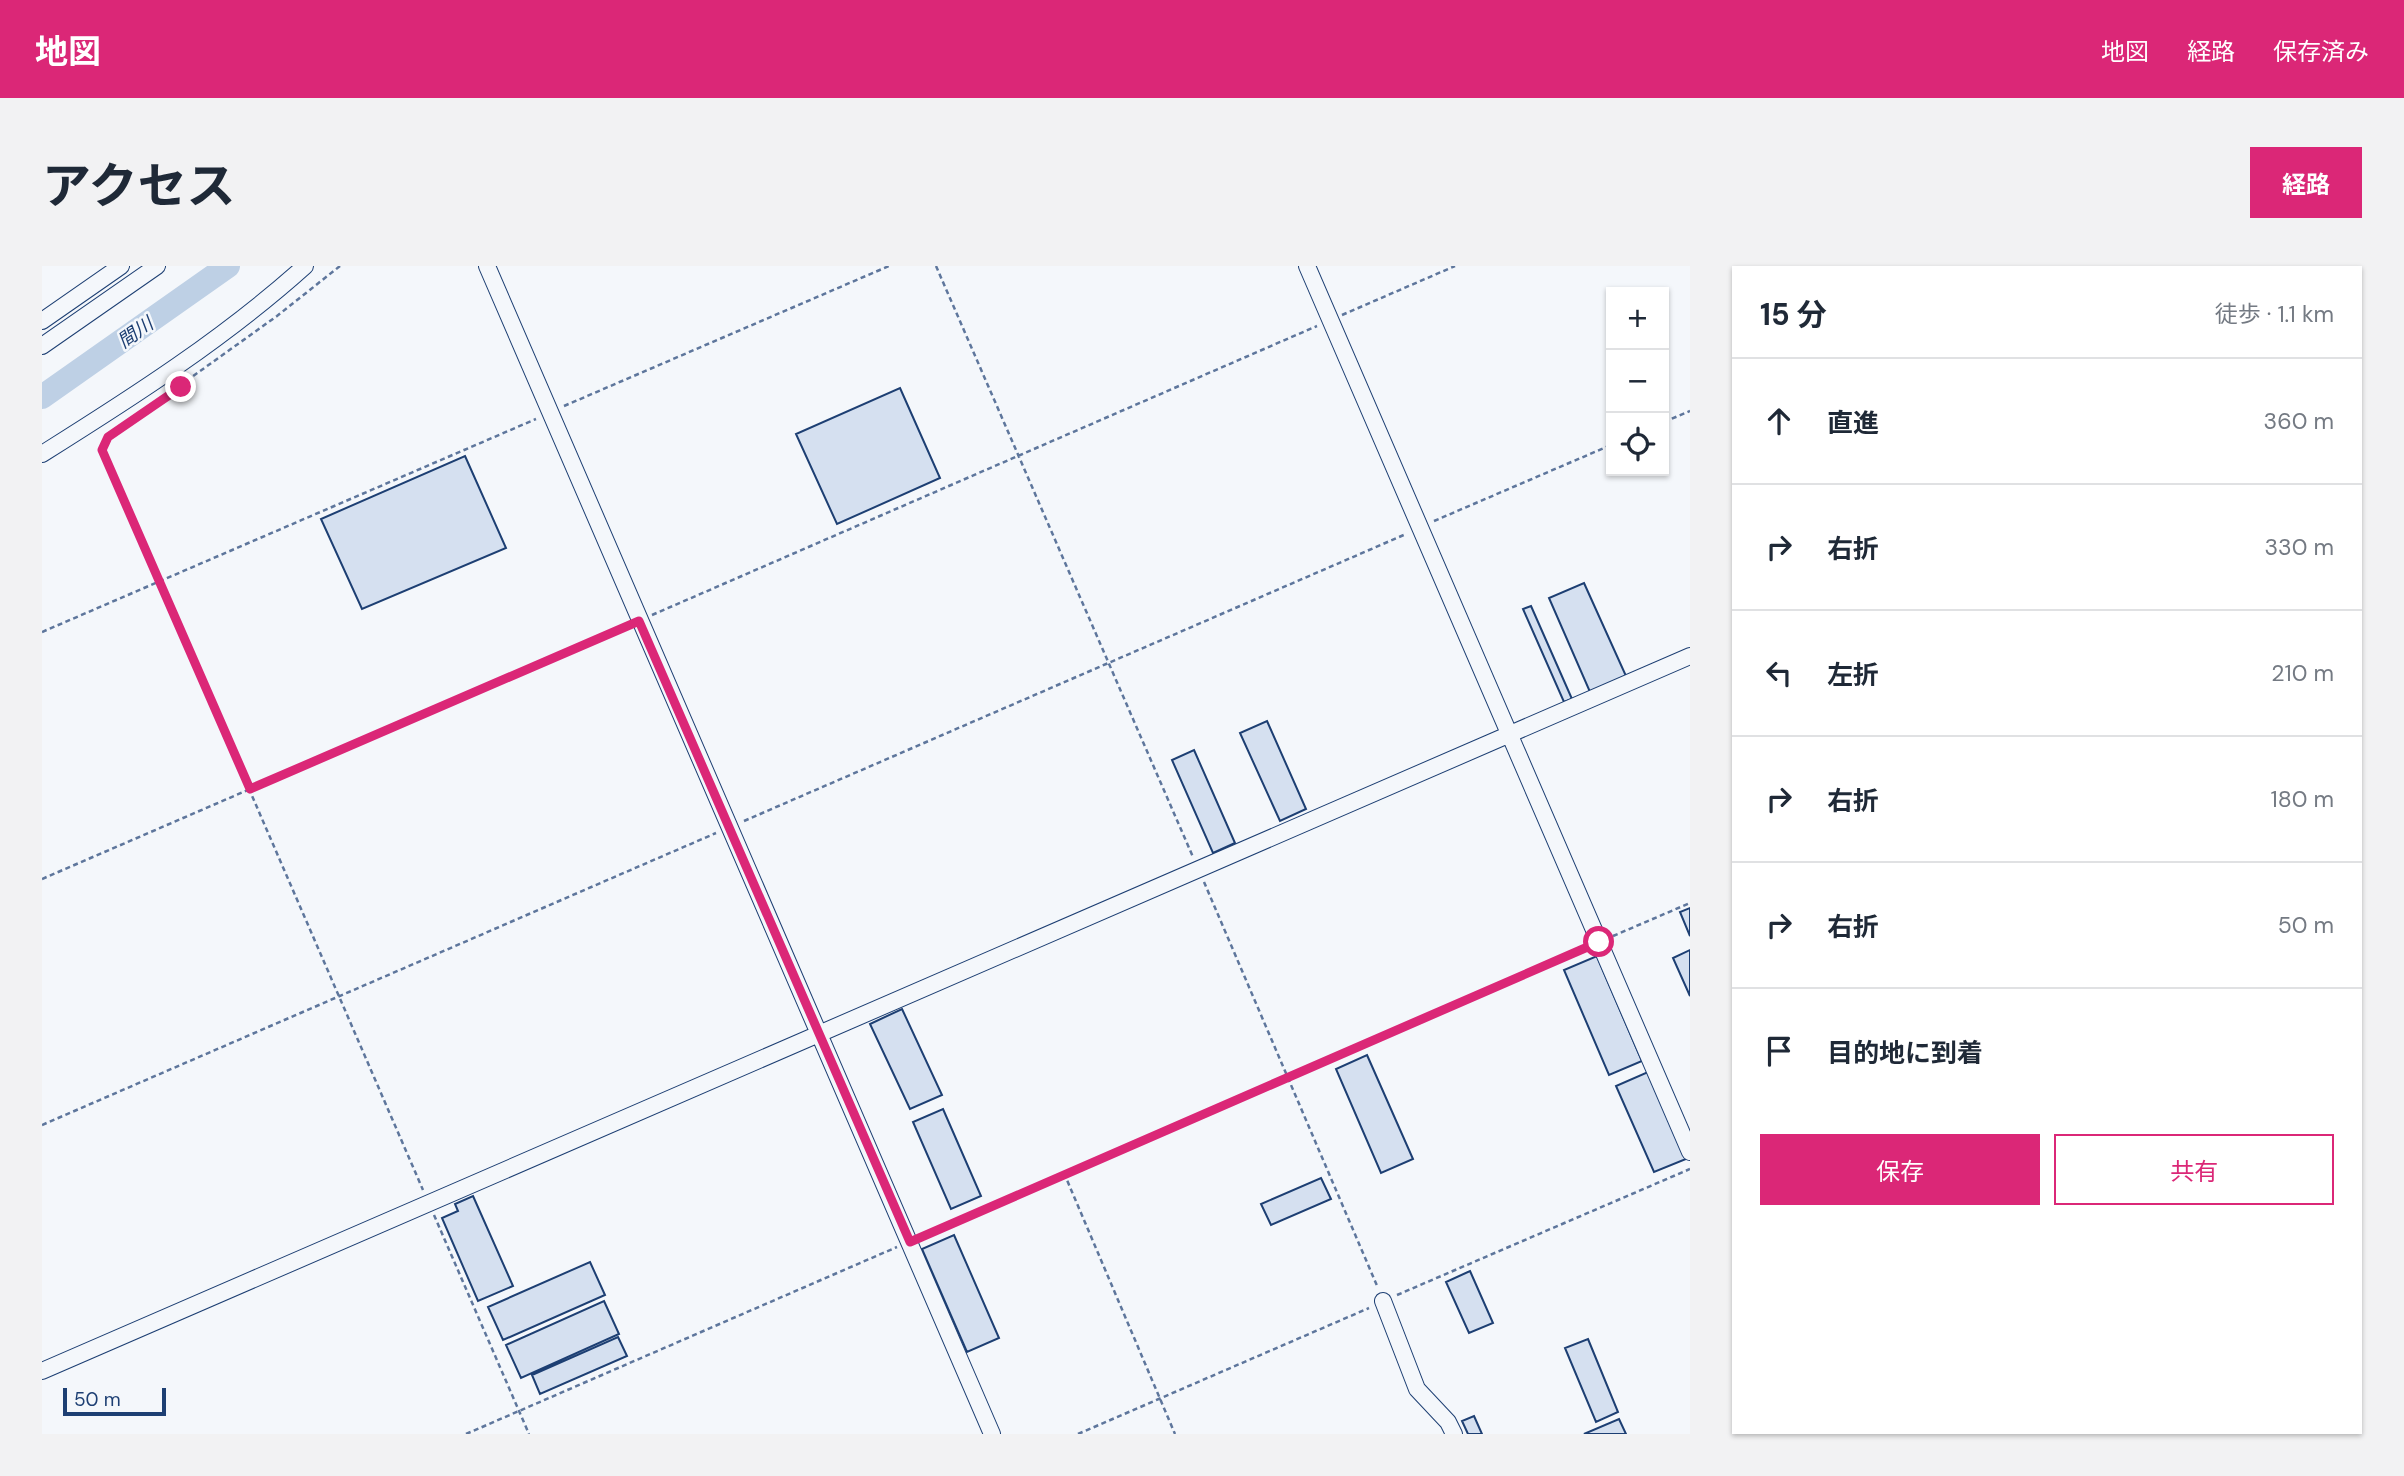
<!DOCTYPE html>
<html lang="ja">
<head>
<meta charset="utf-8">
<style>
  body { margin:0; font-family:"DM Sans","Noto Sans JP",sans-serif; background:#f2f2f3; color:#1f2937 }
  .controls { position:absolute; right:21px; top:21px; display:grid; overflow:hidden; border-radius:0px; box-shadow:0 2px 5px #0004 }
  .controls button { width:63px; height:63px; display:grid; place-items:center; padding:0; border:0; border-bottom:2px solid #e0e1e3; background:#fff; color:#1f2937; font:35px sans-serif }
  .scale { position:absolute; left:21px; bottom:18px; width:103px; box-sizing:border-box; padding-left:7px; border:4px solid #1d3f73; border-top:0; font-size:19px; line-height:24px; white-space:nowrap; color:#1d3f73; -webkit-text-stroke:5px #f4f7fb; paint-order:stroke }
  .stop { position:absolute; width:21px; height:21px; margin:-16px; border:5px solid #db2777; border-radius:50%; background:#fff }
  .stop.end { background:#db2777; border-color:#fff; box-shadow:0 2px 7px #0008 }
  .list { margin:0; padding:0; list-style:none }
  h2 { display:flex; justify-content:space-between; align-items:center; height:91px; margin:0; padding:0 28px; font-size:30px }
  h2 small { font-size:23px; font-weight:400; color:#747a83 }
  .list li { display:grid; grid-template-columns:46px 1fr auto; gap:21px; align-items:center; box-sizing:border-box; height:126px; padding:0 28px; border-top:2px solid #e0e1e3 }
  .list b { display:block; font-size:26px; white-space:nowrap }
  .list em { font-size:23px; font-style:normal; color:#747a83 }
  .actions { display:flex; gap:14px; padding:21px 28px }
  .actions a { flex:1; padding:16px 0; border:2px solid #db2777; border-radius:0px; text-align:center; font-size:24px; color:#db2777 }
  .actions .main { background:#db2777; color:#fff }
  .icon { flex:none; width:38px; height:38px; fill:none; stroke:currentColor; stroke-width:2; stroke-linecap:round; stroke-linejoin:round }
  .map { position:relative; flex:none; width:1648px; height:1168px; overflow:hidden; border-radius:0px }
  header { display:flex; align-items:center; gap:42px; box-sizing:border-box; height:98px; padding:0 35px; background:#db2777; color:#fff }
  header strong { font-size:33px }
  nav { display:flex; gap:38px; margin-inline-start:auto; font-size:24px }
  .intro { display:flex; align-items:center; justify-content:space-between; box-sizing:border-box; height:168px; padding:0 42px }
  h1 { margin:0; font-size:49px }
  .button { padding:18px 32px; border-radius:0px; background:#db2777; color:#fff; font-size:24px; font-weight:700 }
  main { display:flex; gap:42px; padding:0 42px }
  aside { flex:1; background:#fff; border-radius:0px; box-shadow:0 2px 5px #0004 }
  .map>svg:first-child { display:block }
</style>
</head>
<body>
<header>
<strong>地図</strong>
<nav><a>地図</a><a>経路</a><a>保存済み</a></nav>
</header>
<div class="intro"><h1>アクセス</h1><a class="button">経路</a></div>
<main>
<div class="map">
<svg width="1648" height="1168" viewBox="0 0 1648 1168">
  <rect width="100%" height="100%" fill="#f4f7fb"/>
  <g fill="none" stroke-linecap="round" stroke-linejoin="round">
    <path stroke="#bed0e5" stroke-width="24" d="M0 131 186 0"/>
  </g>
  <path fill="#d5e0f0" stroke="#1d3f73" stroke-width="2" d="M858 122 898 212 795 258 754 168Z
    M423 190 464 282 320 343 279 253Z
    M1542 317 1584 410 1548 426 1507 332Z
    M1489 340 1530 433 1522 436 1481 343Z
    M1225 455 1264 543 1238 555 1198 467Z
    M1152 484 1193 577 1171 587 1130 494Z
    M1648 642V670L1638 646Z
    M1648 684V730L1631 692Z
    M1555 690 1600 795 1567 809 1522 704Z
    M860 743 900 829 868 843 828 758Z
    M1325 789 1371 893 1339 907 1294 803Z
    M1606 806 1644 893 1612 906 1574 820Z
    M901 843 939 930 909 943 871 856Z
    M1279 912 1289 933 1229 959 1219 938Z
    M431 930 471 1020 436 1035 400 952 416 945 413 938Z
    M912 969 957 1072 925 1086 880 983Z
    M548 996 563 1029 461 1074 446 1041Z
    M1428 1005 1451 1057 1427 1067 1404 1016Z
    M562 1035 577 1068 479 1112 464 1079Z
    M576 1071 585 1090 498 1128 490 1109Z
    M1546 1073 1576 1146 1554 1156 1523 1082Z
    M1432 1150 1440 1168H1426L1420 1155Z
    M1577 1153 1584 1168H1542Z"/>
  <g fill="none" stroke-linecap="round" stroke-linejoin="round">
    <g stroke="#1d3f73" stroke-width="18">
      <path id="minor" d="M445 0 950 1168
        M1265 0 1648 886
        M0 55 79 0
        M0 80 115 0
        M0 188C91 131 183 72 263 0
        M1341 1035 1375 1123 1406 1156 1412 1168
        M0 1105 1648 390"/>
    </g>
    <path stroke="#5e769c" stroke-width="2.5" stroke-dasharray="5 3.5" stroke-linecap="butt" d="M298 0 235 50 66 171 60 184 381 924
      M894 0 1151 591
      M1300 49 1413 0
      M522 140 847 0
      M1622 156 1648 145
      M1392 255 1569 179
      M610 349 1275 60
      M0 366 494 153
      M702 555 1364 268
      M0 613 585 360
      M1162 616 1336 1022
      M1571 670 1648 637
      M0 859 674 567
      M1022 907 1133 1168
      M392 949 487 1168
      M881 970 1545 681
      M1355 1029 1648 903
      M424 1168 855 981
      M1036 1168 1327 1042"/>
    <use href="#minor" stroke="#f4f7fb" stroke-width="16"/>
  </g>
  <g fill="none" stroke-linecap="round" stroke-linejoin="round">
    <path stroke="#db2777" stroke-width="9" d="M139 121 66 171 60 184 208 523 597 355 868 976 1557 676"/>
  </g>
  <g text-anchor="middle" stroke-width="5" stroke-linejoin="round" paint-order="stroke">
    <g font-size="19" font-style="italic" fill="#1d3f73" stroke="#f4f7fb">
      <text transform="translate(93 66) rotate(-35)" y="7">間川</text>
    </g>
  </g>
</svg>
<div class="controls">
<button>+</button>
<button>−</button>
<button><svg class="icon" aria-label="locate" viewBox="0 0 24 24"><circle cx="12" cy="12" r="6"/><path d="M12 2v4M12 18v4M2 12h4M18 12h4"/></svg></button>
</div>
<div class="scale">50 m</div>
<div class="stop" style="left:1557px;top:676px"></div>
<div class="stop end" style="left:139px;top:121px"></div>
</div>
<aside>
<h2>15 分<small>徒歩 · 1.1 km</small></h2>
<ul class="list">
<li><svg class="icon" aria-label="ahead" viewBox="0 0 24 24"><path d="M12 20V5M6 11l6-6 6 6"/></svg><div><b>直進</b></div><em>360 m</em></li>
<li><svg class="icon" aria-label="right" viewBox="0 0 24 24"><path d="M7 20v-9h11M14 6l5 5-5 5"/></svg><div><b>右折</b></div><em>330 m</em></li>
<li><svg class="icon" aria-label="left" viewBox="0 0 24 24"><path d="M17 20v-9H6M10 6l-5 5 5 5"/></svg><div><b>左折</b></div><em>210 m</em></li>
<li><svg class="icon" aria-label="right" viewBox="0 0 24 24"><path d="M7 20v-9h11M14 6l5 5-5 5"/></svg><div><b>右折</b></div><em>180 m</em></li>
<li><svg class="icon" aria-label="right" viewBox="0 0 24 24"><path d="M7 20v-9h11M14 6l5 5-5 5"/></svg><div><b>右折</b></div><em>50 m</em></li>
<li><svg class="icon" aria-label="arrive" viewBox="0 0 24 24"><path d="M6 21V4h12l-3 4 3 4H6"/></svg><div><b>目的地に到着</b></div></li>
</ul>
<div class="actions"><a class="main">保存</a><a>共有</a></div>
</aside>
</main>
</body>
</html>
